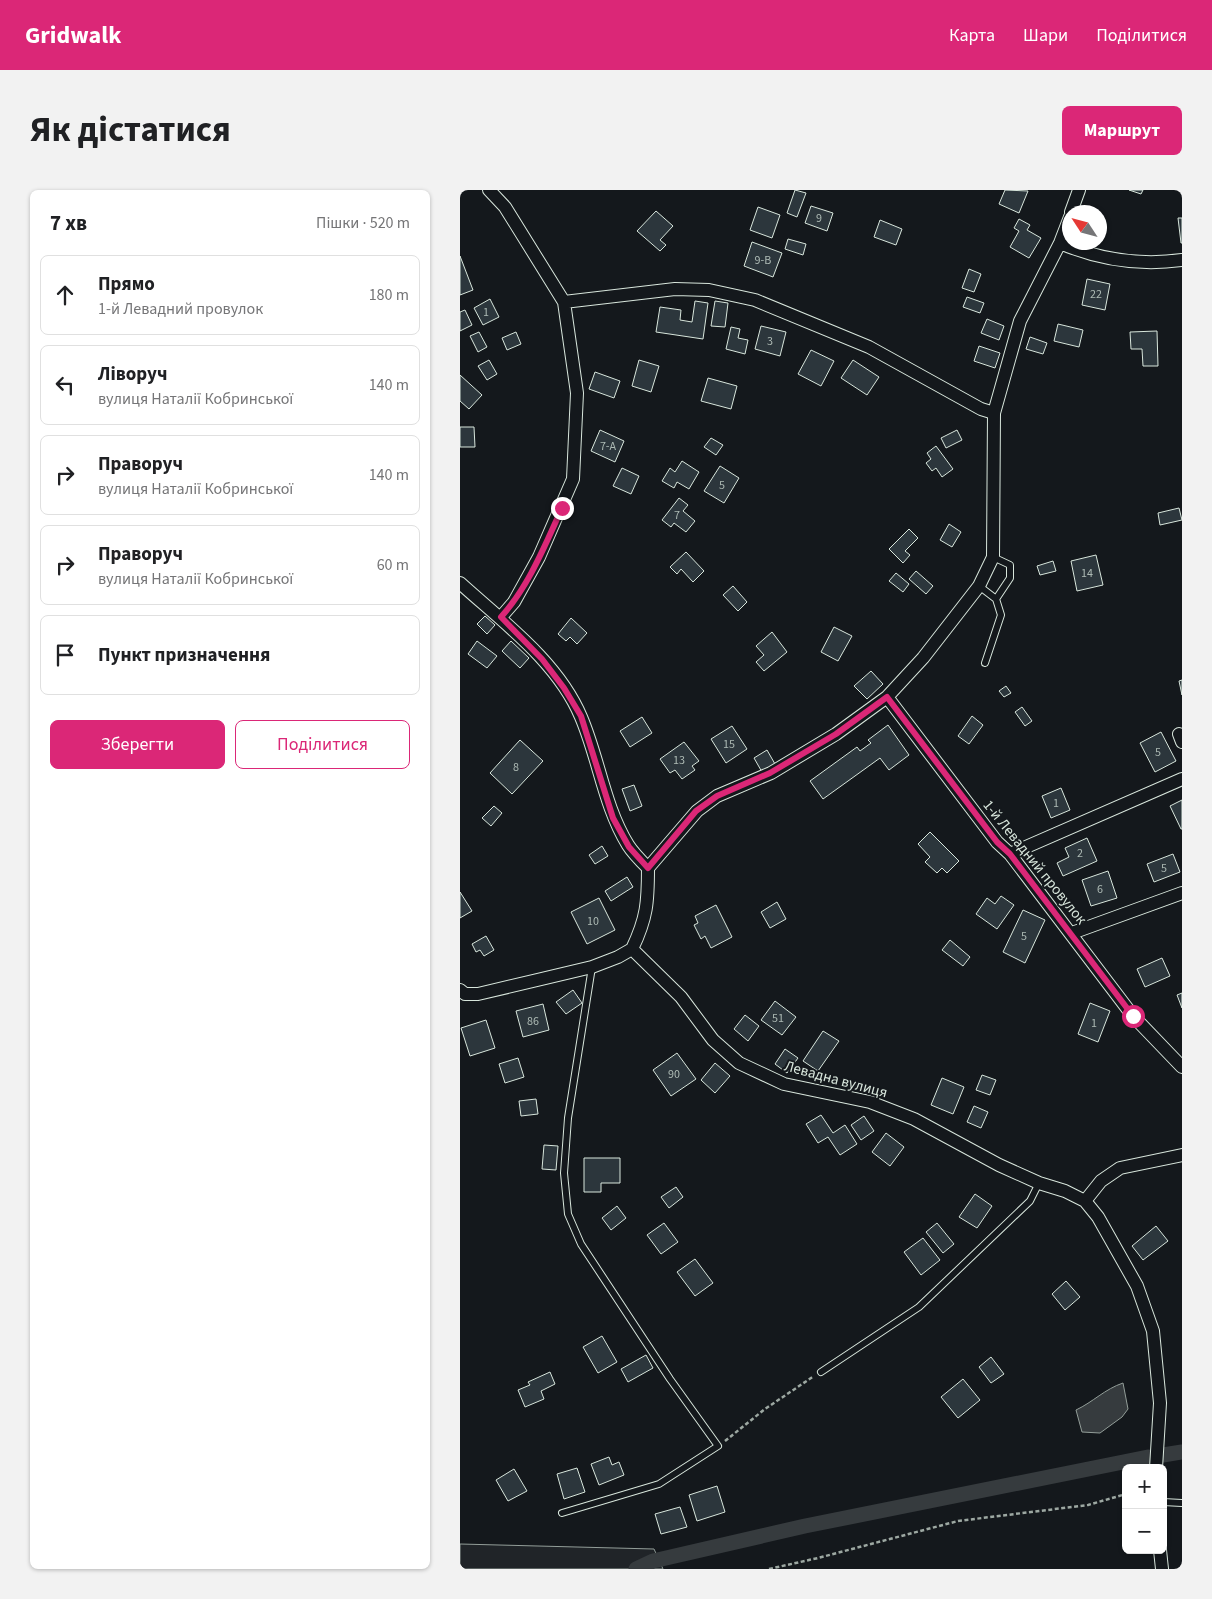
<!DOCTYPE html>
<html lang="uk">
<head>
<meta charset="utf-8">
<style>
  body { margin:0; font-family:"Source Sans 3",sans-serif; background:#f2f2f2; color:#202124 }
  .controls { position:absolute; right:15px; bottom:15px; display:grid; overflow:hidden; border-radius:8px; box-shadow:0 1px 4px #0004 }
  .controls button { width:45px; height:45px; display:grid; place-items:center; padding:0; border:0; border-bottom:1px solid #e0e0e0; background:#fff; color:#202124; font:25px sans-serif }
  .compass { position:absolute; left:602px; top:15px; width:45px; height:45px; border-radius:50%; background:#fff; box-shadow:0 1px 4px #0004; rotate:306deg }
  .stop { position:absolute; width:15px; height:15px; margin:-11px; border:4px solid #db2777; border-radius:50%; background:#fff }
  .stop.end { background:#db2777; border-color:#fff; box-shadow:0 1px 5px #0008 }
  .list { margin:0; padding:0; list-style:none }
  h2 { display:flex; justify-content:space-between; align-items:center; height:65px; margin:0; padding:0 20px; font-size:21px }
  h2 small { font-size:16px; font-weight:400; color:#757577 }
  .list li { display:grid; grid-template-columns:32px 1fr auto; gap:15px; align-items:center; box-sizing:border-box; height:80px; margin:0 10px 10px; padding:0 10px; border:1px solid #e0e0e0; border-radius:8px }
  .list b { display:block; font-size:19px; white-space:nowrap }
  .list p { margin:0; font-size:16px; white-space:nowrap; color:#757577 }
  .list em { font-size:16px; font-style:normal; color:#757577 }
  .actions { display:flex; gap:10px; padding:15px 20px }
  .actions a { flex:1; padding:11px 0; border:1px solid #db2777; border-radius:8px; text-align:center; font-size:18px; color:#db2777 }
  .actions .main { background:#db2777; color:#fff }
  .icon { flex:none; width:28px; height:28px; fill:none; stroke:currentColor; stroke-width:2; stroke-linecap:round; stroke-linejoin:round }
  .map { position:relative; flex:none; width:722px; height:1379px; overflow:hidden; border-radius:8px }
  header { display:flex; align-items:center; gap:30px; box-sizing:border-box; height:70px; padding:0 25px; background:#db2777; color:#fff }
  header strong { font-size:24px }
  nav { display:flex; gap:28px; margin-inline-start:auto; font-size:18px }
  .intro { display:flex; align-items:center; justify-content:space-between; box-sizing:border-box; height:120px; padding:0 30px }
  h1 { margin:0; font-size:35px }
  .button { padding:12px 22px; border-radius:8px; background:#db2777; color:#fff; font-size:18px; font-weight:700 }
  main { display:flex; gap:30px; padding:0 30px }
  aside { flex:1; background:#fff; border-radius:8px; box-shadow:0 1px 4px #0004 }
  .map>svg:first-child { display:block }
</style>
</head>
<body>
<header>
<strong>Gridwalk</strong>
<nav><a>Карта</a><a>Шари</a><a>Поділитися</a></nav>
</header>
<div class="intro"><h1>Як дістатися</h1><a class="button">Маршрут</a></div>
<main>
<aside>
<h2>7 хв<small>Пішки · 520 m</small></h2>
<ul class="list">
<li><svg class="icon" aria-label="ahead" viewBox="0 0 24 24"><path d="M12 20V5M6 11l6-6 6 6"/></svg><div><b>Прямо</b><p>1-й Левадний провулок</p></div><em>180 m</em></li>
<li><svg class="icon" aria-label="left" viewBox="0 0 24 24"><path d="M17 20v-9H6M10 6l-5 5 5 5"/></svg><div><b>Ліворуч</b><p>вулиця Наталії Кобринської</p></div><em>140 m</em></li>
<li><svg class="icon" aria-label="right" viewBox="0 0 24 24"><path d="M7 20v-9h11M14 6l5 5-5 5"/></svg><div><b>Праворуч</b><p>вулиця Наталії Кобринської</p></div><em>140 m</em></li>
<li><svg class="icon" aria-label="right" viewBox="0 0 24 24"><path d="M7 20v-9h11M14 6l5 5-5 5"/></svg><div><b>Праворуч</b><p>вулиця Наталії Кобринської</p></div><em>60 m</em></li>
<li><svg class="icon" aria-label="arrive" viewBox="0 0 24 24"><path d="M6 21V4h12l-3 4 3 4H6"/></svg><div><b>Пункт призначення</b></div></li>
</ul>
<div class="actions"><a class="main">Зберегти</a><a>Поділитися</a></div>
</aside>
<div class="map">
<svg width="722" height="1379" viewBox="0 0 722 1379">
  <rect width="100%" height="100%" fill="#14181c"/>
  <path fill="#202428" stroke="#939e99" d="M0 1354 194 1359 203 1379H0Z"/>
  <path fill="#363b3e" stroke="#939e99" d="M663 1193 668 1219 662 1227 640 1243 622 1242 616 1220C633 1212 645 1199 663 1193Z"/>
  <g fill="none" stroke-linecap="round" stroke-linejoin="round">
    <path stroke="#363b3e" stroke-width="15" d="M703 1265 722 1262
      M176 1379 193 1371 345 1336 688 1267"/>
  </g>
  <path fill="#2c363c" stroke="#d8e6dc" d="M335 0 346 3 337 27 327 23Z
    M545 0 568 1 559 23 539 14Z
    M669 0H683L681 4Z
    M351 16 373 23 367 41 345 33Z
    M298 17 320 25 312 48 290 40Z
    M196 21 213 36 200 50 206 55 200 61 177 41Z
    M718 28H722V53H721Z
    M559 29 570 35 567 40 581 48 569 68 550 57 559 41 554 38Z
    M420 30 442 39 436 55 414 47Z
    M328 49 346 54 343 65 325 59Z
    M292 52 322 63 313 87 284 76Z
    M0 66 13 100 0 105Z
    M509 79 521 84 514 102 502 98Z
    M627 89 650 94 645 120 622 115Z
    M507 107 524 113 520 123 503 117Z
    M30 109 39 127 23 135 14 118Z
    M235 111 248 113 243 149 196 142 200 117 221 120 220 130 232 132Z
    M255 111 268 113 265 137 251 136Z
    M5 120 12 135 0 141V122Z
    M527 129 544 136 539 150 521 143Z
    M598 134 623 140 619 157 594 151Z
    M301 136 326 142 320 166 295 159Z
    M271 137 280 139 278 148 288 150 285 164 266 159Z
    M697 141 698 176H683L682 159H671L670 142Z
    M19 142 27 157 18 162 10 146Z
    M56 142 61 154 47 160 42 148Z
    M570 147 587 153 583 164 566 159Z
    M519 156 540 163 535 178 514 171Z
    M351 160 374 171 361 196 338 184Z
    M29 170 37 184 27 190 18 176Z
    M179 170 199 176 191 202 172 196Z
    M393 170 419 187 407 205 381 188Z
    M135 182 160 191 154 208 129 199Z
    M0 185 22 205 9 219 0 211Z
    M248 188 277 196 271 219 241 211Z
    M0 237H14L15 257H0Z
    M140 240 164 251 155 272 131 261Z
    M497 240 502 250 486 258 481 248Z
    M251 248 263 255 256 265 244 257Z
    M476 256 493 279 482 287 476 278 472 281 466 273 471 269 467 263Z
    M222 271 239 282 229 299 217 292 214 298 202 291 210 278 215 282Z
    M260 276 279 288 264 313 244 301Z
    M162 278 179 286 171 304 153 296Z
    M219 308 228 315 223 321 235 331 226 342 214 333 211 337 202 330Z
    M719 318 722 330 700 335 698 323Z
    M489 334 501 342 492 357 480 350Z
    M449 339 458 348 445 361 450 365 443 373 429 359Z
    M226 362 244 381 233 392 221 379 217 384 210 377Z
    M636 365 643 395 617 401 611 371Z
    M593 371 596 381 580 385 577 376Z
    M456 381 473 396 466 404 449 389Z
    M436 383 449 394 443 402 429 391Z
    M273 396 287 412 278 421 263 405Z
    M25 426 35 435 27 444 17 434Z
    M111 428 127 443 117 454 110 447 106 451 98 444Z
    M374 437 392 446 378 471 361 462Z
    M312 442 327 462 304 481 296 472 304 465 296 456Z
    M17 451 37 466 27 478 8 464Z
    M51 451 69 468 60 478 42 461Z
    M411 481 423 494 407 509 394 496Z
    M722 490V505L719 491Z
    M546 496 551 503 544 507 539 501Z
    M562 517 572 531 565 536 555 522Z
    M512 526 523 535 509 554 498 546Z
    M182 527 192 543 170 557 160 541Z
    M428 535 449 565 429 580 420 568 363 609 350 591 397 557 400 561 411 553 408 550Z
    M272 536 287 559 266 573 251 549Z
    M701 542 716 571 695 582 680 553Z
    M60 550 83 571 52 604 30 583Z
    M224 552 239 571 232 576 235 580 222 589 215 580 210 583 200 569Z
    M307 560 315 574 302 582 294 568Z
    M174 595 182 616 170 621 162 599Z
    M601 598 610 620 591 628 582 606Z
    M722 610V639H721L710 616Z
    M34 616 42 623 31 636 22 628Z
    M470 642 499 671 487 683 482 678 477 683 465 672 470 667 458 654Z
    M627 648 637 671 603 686 597 673 609 667 605 658Z
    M142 656 148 666 135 674 129 665Z
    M713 664 720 682 694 692 687 674Z
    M648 681 657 708 631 716 622 690Z
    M167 687 173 697 151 711 145 701Z
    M0 702 12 721 0 728Z
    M541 706 554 715 537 739 516 724 527 708 535 714Z
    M139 708 155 740 127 754 111 722Z
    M317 712 326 729 310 738 301 722Z
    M256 715 272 747 251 758 245 746 241 749 234 735 238 733 235 726Z
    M563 720 585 730 565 773 543 762Z
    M26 746 34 760 24 766 20 760 16 762 12 754Z
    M490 750 510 767 503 776 482 760Z
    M702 768 710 786 685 797 677 779Z
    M113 800 122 813 106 824 96 812Z
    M722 803V818L717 805Z
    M315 811 336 827 322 845 301 830Z
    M630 813 650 821 638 852 618 844Z
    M83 814 89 840 63 847 56 821Z
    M285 825 299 836 288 851 274 839Z
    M26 830 35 858 10 866 1 838Z
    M363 841 379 851 358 881 343 871Z
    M325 859 338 868 327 883 315 874Z
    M217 863 236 889 211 906 193 880Z
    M58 868 64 887 45 893 39 874Z
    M255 873 270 886 255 903 241 890Z
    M522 885 536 890 530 905 516 900Z
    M482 888 504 897 493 924 471 915Z
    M76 909 78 924 61 926 59 911Z
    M514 916 528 922 521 938 507 932Z
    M361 925 373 943 385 935 397 954 380 965 368 947 358 953 346 934Z
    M404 926 414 941 401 950 391 935Z
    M426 943 444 957 430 976 412 962Z
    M84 955 98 956 96 980 82 979Z
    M124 968H160V993H141V1002H124Z
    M216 997 223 1007 209 1018 201 1007Z
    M515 1004 532 1016 517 1038 499 1027Z
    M157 1016 166 1028 151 1040 142 1028Z
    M204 1033 218 1052 201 1064 187 1045Z
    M477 1033 494 1054 483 1063 466 1042Z
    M696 1036 708 1051 683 1070 672 1056Z
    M463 1048 480 1070 461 1085 444 1062Z
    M235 1069 253 1093 235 1106 217 1082Z
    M606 1091 620 1107 605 1120 592 1104Z
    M142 1146 157 1172 138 1183 123 1157Z
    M186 1165 193 1178 168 1192 161 1179Z
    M531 1167 544 1184 531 1193 519 1177Z
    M90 1182 95 1194 81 1201 84 1209 65 1217 58 1200 70 1195 68 1192Z
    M503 1189 520 1210 498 1228 481 1207Z
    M149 1267 152 1275 159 1272 164 1285 139 1295 131 1274Z
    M117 1278 125 1302 104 1309 97 1284Z
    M54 1279 67 1301 48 1311 36 1290Z
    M257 1296 265 1322 237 1331 229 1305Z
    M220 1317 227 1337 201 1344 195 1324Z"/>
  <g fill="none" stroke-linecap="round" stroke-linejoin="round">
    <g stroke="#d8e6dc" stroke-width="8">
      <path id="service" d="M519 396 536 409 550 388V375L533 367
        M525 473 541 425 536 409
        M361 1182 459 1117 570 1011 579 993
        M703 1312 722 1313
        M102 1323 199 1294 258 1256 210 1189 121 1054 108 1024 104 983 108 928 132 777"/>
    </g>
    <g stroke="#d8e6dc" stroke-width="14">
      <path id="minor" d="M29 0 45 17 104 112 117 203 113 289 79 367 54 412 41 427
        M611 22 619 0
        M600 53C640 70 679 76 722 70
        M104 112 215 99 249 100 295 110 409 157 521 219 534 223
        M0 393C43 432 98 472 121 527 139 569 144 616 168 655 173 663 181 671 188 678
        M427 507 537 652 550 664 673 826 722 877
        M719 544 722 552
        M550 664 722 589
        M188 678 237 621 257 606 311 583 376 544 427 507 463 468 519 396 533 367 534 223 560 131 600 53 610 27
        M612 743 722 703
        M172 759C187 728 188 712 188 678
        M0 800 5 804H18L73 791 132 777 158 767 172 759 221 807 253 850 279 873 324 894 410 912 454 929 539 975 579 993 605 1001 625 1011 638 1027 677 1096 693 1141 700 1213 696 1278
        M625 1011 641 991 660 978 722 965
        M700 1360 702 1379"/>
    </g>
    <path stroke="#9da8a2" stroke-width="2.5" stroke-dasharray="4 2.5" stroke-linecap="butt" d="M265 1251 305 1219 354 1186
      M309 1379 358 1368 498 1331 628 1315 666 1304"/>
    <use href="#service" stroke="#14181c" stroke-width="6"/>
    <use href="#minor" stroke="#14181c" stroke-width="12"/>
  </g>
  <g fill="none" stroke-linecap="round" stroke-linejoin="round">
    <path stroke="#db2777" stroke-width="6" d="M102 318C85 355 69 396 41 427L82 469 104 498 121 526 153 628 169 657 188 678 236 621 257 606 310 583 376 544 427 507 537 652 550 664 673 826"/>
  </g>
  <g text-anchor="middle" stroke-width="4" stroke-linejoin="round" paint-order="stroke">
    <g font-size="12" fill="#adbab4">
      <text x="359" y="32">9</text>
      <text x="303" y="74">9-В</text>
      <text x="636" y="108">22</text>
      <text x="26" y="126">1</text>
      <text x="310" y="155">3</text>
      <text x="148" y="260">7-А</text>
      <text x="262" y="299">5</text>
      <text x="217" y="329">7</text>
      <text x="627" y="387">14</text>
      <text x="269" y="558">15</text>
      <text x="698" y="566">5</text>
      <text x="219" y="574">13</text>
      <text x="56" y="581">8</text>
      <text x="596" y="617">1</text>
      <text x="620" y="667">2</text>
      <text x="704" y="682">5</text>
      <text x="640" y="703">6</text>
      <text x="133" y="735">10</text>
      <text x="564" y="750">5</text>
      <text x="318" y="832">51</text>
      <text x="73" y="835">86</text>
      <text x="634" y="837">1</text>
      <text x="214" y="888">90</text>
    </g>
    <g font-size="15" fill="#d8e6dc" stroke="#14181c">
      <text transform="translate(575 672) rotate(51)" y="5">1-й Левадний провулок</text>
      <text transform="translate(376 889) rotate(15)" y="5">Левадна вулиця</text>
    </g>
  </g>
</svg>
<div class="controls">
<button>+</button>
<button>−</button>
</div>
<svg class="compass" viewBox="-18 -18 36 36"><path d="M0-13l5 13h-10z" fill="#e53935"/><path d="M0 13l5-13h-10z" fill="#757577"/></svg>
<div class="stop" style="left:673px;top:826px"></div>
<div class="stop end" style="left:102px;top:318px"></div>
</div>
</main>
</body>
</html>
